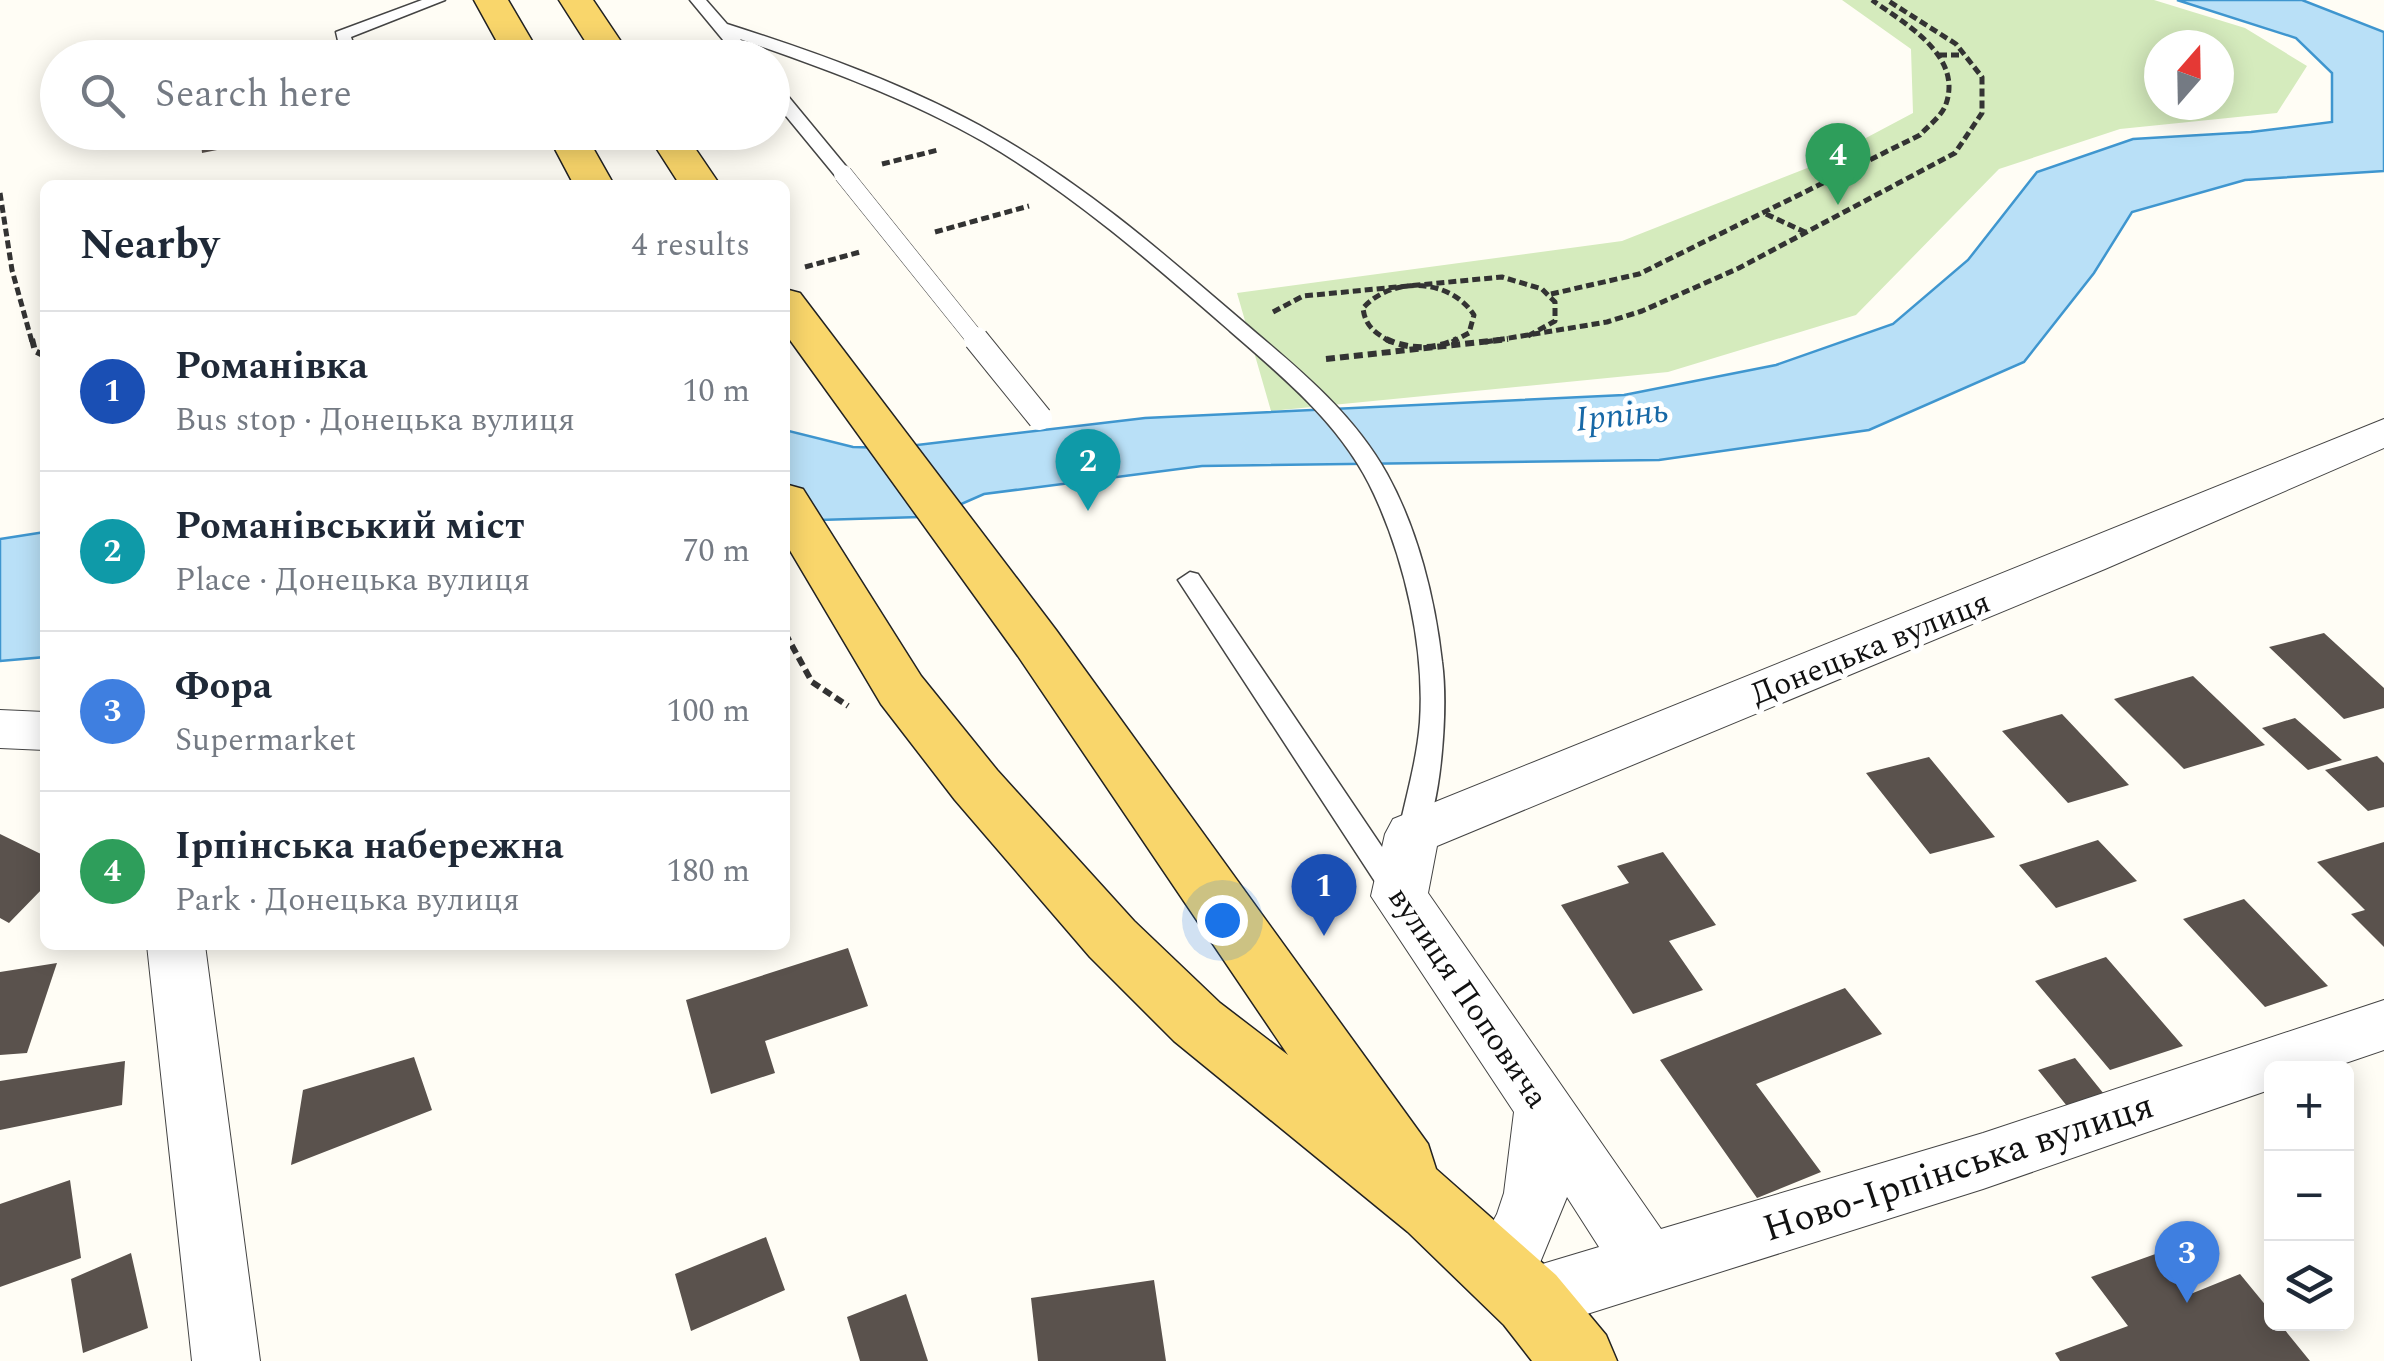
<!DOCTYPE html>
<html lang="en">
<head>
<meta charset="utf-8">
<style>
  body { margin:0; font-family:Spectral,serif; background:#f2f2f3; color:#1f2937 }
  .controls { position:absolute; right:30px; bottom:30px; display:grid; overflow:hidden; border-radius:15px; box-shadow:0 5px 25px #0003 }
  .controls button { width:90px; height:90px; display:grid; place-items:center; padding:0; border:0; border-bottom:2px solid #e0e1e3; background:#fff; color:#1f2937; font:50px sans-serif }
  .compass { position:absolute; left:2144px; top:30px; width:90px; height:90px; border-radius:50%; background:#fff; box-shadow:0 5px 25px #0003; rotate:20deg }
  .you { position:absolute; left:1222px; top:920px; width:35px; height:35px; margin:-25px; border:8px solid #fff; border-radius:50%; background:#1a73e8; box-shadow:0 0 0 15px #1a73e833 }
  .badge { display:grid; place-items:center; width:65px; height:65px; border-radius:50%; background:#d93025; color:#fff; font-size:32px; font-weight:700 }
  .pin { position:absolute; translate:-50% -82px; filter:drop-shadow(0 2px 5px #0008) }
  .pin::after { content:''; position:absolute; top:52px; width:35px; height:30px; background:inherit; clip-path:polygon(0 0,100% 0,50% 100%) }
  .list { margin:0; padding:0; list-style:none }
  h2 { display:flex; justify-content:space-between; align-items:center; height:130px; margin:0; padding:0 40px; font-size:42px }
  h2 small { font-size:32px; font-weight:400; color:#747a83 }
  .list li { display:grid; grid-template-columns:65px 1fr auto; gap:30px; align-items:center; box-sizing:border-box; height:160px; padding:0 40px; border-top:2px solid #e0e1e3 }
  .list b { display:block; font-size:38px; white-space:nowrap }
  .list p { margin:0; font-size:32px; white-space:nowrap; color:#747a83 }
  .list em { font-size:32px; font-style:normal; color:#747a83 }
  .icon { flex:none; width:55px; height:55px; fill:none; stroke:currentColor; stroke-width:2; stroke-linecap:round; stroke-linejoin:round }
  .map { position:relative; flex:none; width:2384px; height:1361px; overflow:hidden }
  .search { position:absolute; background:#fff; box-shadow:0 5px 25px #0003; left:40px; top:40px; width:750px; height:110px; display:flex; align-items:center; gap:25px; box-sizing:border-box; padding:0 35px; border-radius:55px; color:#747a83; font-size:38px }
  .panel { position:absolute; background:#fff; box-shadow:0 5px 25px #0003; left:40px; top:180px; width:750px; height:770px; border-radius:15px }
  .map>svg:first-child { display:block }
</style>
</head>
<body>
<div class="map">
<svg width="2384" height="1361" viewBox="0 0 2384 1361">
  <rect width="100%" height="100%" fill="#fffdf5"/>
  <path fill="#d5ebbd" fill-rule="evenodd" d="M1842 0H2154L2245 28 2307 66 2277 113 2120 129 1999 169 1856 315 1668 372 1271 411 1237 293 1622 241 1815 165 1913 113 1911 49ZM2159 45H2219V105H2159Z"/>
  <path fill="#b9e0f7" stroke="#3f96cf" stroke-width="2.5" d="M2177 0H2302L2384 32V171L2245 180 2132 212 2094 273 2024 362 1869 430 1659 460 1202 466 984 494 950 509 920 517 785 521V430L853 447 892 448 1145 418 1624 395 1776 365 1893 324 1968 260 2037 172 2133 139 2251 132 2332 122V73L2296 38Z
    M45 532V657L0 661V539Z"/>
  <path fill="#5a524d" d="M200 132H298V134L202 153Z
    M2324 633 2384 688V708L2344 719 2269 647Z
    M2193 676 2265 745 2184 769 2114 699Z
    M2062 714 2129 785 2068 803 2002 731Z
    M2295 718 2342 760 2308 770 2262 728Z
    M2377 756 2384 763V807L2368 811 2325 770Z
    M1929 757 1995 837 1930 854 1866 773Z
    M0 834 45 856V886L9 923 0 918Z
    M2098 840 2137 881 2056 908 2019 865Z
    M2384 842V947L2351 914 2365 910 2317 862Z
    M1663 852 1716 925 1669 941 1703 990 1633 1014 1561 905 1629 883 1617 866Z
    M2244 899 2328 986 2265 1007 2183 919Z
    M848 948 868 1006 765 1041 775 1073 711 1094 686 1000Z
    M2106 957 2183 1046 2110 1070 2035 981Z
    M57 963 27 1053 0 1055V972Z
    M1845 988 1882 1034 1756 1084 1821 1172 1757 1198 1660 1060Z
    M414 1057 432 1110 291 1165 303 1090Z
    M2075 1058 2112 1104 2075 1116 2038 1070Z
    M125 1061 122 1105 0 1130V1081Z
    M70 1180 81 1258 0 1287V1204Z
    M766 1237 785 1290 691 1331 675 1274Z
    M2161 1252 2193 1293 2240 1274 2272 1313V1324H2280L2310 1361H2060L2055 1353 2128 1326 2091 1277Z
    M131 1253 148 1328 83 1353 71 1279Z
    M1154 1280 1166 1361H1038L1031 1298Z
    M906 1294 928 1361H860L847 1317Z"/>
  <g fill="none" stroke-linecap="round" stroke-linejoin="round">
    <g stroke="#444" stroke-width="3">
      <path id="lane" d="M422 0H445L351 37 358 58H342L336 32Z
        M690 0H706L727 24C818 53 910 86 993 133 1084 184 1163 253 1241 320 1295 366 1352 411 1387 474 1418 530 1435 599 1442 662 1448 706 1442 803 1422 841L1412 844 1402 841 1398 834C1406 797 1417 760 1420 722 1425 648 1405 561 1374 494 1343 426 1285 379 1230 331 1152 263 1073 194 984 142 907 98 823 68 740 39L755 58H738Z
        M772 83 778 84 849 170V178H837L772 99Z
        M1190 572 1198 574 1407 884 1411 892 1407 900 1397 903 1387 900 1178 580Z"/>
    </g>
    <g stroke="#444" stroke-width="2">
      <path id="street" d="M2384 419V448L2105 569 1437 846 1428 893 1661 1229 1983 1133 2384 1000V1050L2331 1068H2272V1089L1983 1189 1530 1332 1506 1323 1497 1301 1476 1293 1466 1271 1497 1214 1504 1193 1514 1112 1371 896 1385 834 1393 819ZM1567 1197 1599 1247 1539 1265Z
        M0 710 45 712V750L0 748Z
        M147 945H205L260 1361H192Z"/>
    </g>
    <g stroke="#222" stroke-width="3">
      <path id="primary" d="M474 0H508L542 58H506Z
        M559 0H593L632 58H596Z
        M546 132H584L614 185H574Z
        M646 132H684L720 185H680Z
        M785 289 800 293 1056 630 1428 1144 1436 1169 1556 1275 1606 1335 1617 1361H1532L1504 1325 1408 1232 1174 1041 1090 957 955 800 881 704 785 542V484L803 489 921 676 997 770 1134 921 1220 1003 1288 1055 1018 656 785 333Z"/>
    </g>
    <path stroke="#333" stroke-width="5" stroke-dasharray="8 4" stroke-linecap="butt" d="M1939 55H1963
      M882 164 938 150
      M0 193 12 270 32 342
      M1766 214 1807 233
      M935 232 1029 206
      M805 267 860 252
      M1551 294 1639 274 1920 135C1928 126 1942 116 1946 104 1963 55 1904 23 1872 0
      M1273 312 1303 296 1502 277 1542 289 1555 302V321L1526 337
      M1391 342C1375 333 1365 326 1363 308 1392 276 1450 278 1474 315L1469 333 1452 342
      M1485 342 1607 322 1642 311 1739 268 1955 153 1982 113V77L1956 44 1887 0"/>
    <path stroke="#333" stroke-width="6" stroke-dasharray="9 5" stroke-linecap="butt" d="M32 339 35 351 45 356
      M1386 339C1409 350 1435 350 1457 339
      M1326 359 1508 339
      M785 633 812 682 848 706"/>
    <use href="#lane" fill="#fff" fill-rule="evenodd"/>
    <use href="#street" fill="#fff" fill-rule="evenodd"/>
    <use href="#primary" fill="#f9d66b" fill-rule="evenodd"/>
    <g stroke="#444" stroke-width="19" stroke-linecap="butt">
      <path id="lane-bridge-far1" d="M843 174 978 342"/>
    </g>
    <g stroke="#444" stroke-width="26" stroke-linecap="butt">
      <path id="lane-bridge" d="M976 339 1040 418"/>
    </g>
    <use href="#lane-bridge-far1" stroke="#fff" stroke-width="18"/>
    <use href="#lane-bridge" stroke="#fff" stroke-width="24"/>
  </g>
  <g text-anchor="middle" stroke-width="10" stroke-linejoin="round" paint-order="stroke">
    <g font-size="32" fill="#111" stroke="#fff">
      <text transform="translate(1870 647) rotate(-22)" y="11">Донецька вулиця</text>
      <text transform="translate(1469 997) rotate(56)" y="11">вулиця Поповича</text>
    </g>
    <g font-size="35" font-style="italic" fill="#1768a6" stroke="#fff">
      <text transform="translate(1622 414) rotate(-6)" y="12">Ірпінь</text>
    </g>
    <g font-size="38" fill="#111" stroke="#fff">
      <text transform="translate(1958 1166) rotate(-18)" y="13">Ново-Ірпінська вулиця</text>
    </g>
  </g>
</svg>
<div class="controls">
<button>+</button>
<button>−</button>
<button><svg class="icon" aria-label="layers" viewBox="0 0 24 24"><path d="M12 4l9 5-9 5-9-5zM3 14l9 5 9-5"/></svg></button>
</div>
<svg class="compass" viewBox="-18 -18 36 36"><path d="M0-13l5 13h-10z" fill="#e53935"/><path d="M0 13l5-13h-10z" fill="#747a83"/></svg>
<div class="you"></div>
<div class="pin badge" style="left:1324px;top:936px;background:#1a4fb4">1</div>
<div class="pin badge" style="left:1088px;top:511px;background:#0f9aa8">2</div>
<div class="pin badge" style="left:2187px;top:1303px;background:#3f7fe0">3</div>
<div class="pin badge" style="left:1838px;top:205px;background:#2e9e5b">4</div>
<div class="search"><svg class="icon" aria-label="search" viewBox="0 0 24 24"><circle cx="10" cy="10" r="6"/><path d="M15 15l6 6"/></svg>Search here</div>
<section class="panel">
<h2>Nearby<small>4 results</small></h2>
<ul class="list">
<li><span class="badge" style="background:#1a4fb4">1</span><div><b>Романівка</b><p>Bus stop · Донецька вулиця</p></div><em>10 m</em></li>
<li><span class="badge" style="background:#0f9aa8">2</span><div><b>Романівський міст</b><p>Place · Донецька вулиця</p></div><em>70 m</em></li>
<li><span class="badge" style="background:#3f7fe0">3</span><div><b>Фора</b><p>Supermarket</p></div><em>100 m</em></li>
<li><span class="badge" style="background:#2e9e5b">4</span><div><b>Ірпінська набережна</b><p>Park · Донецька вулиця</p></div><em>180 m</em></li>
</ul>
</section>
</div>
</body>
</html>
